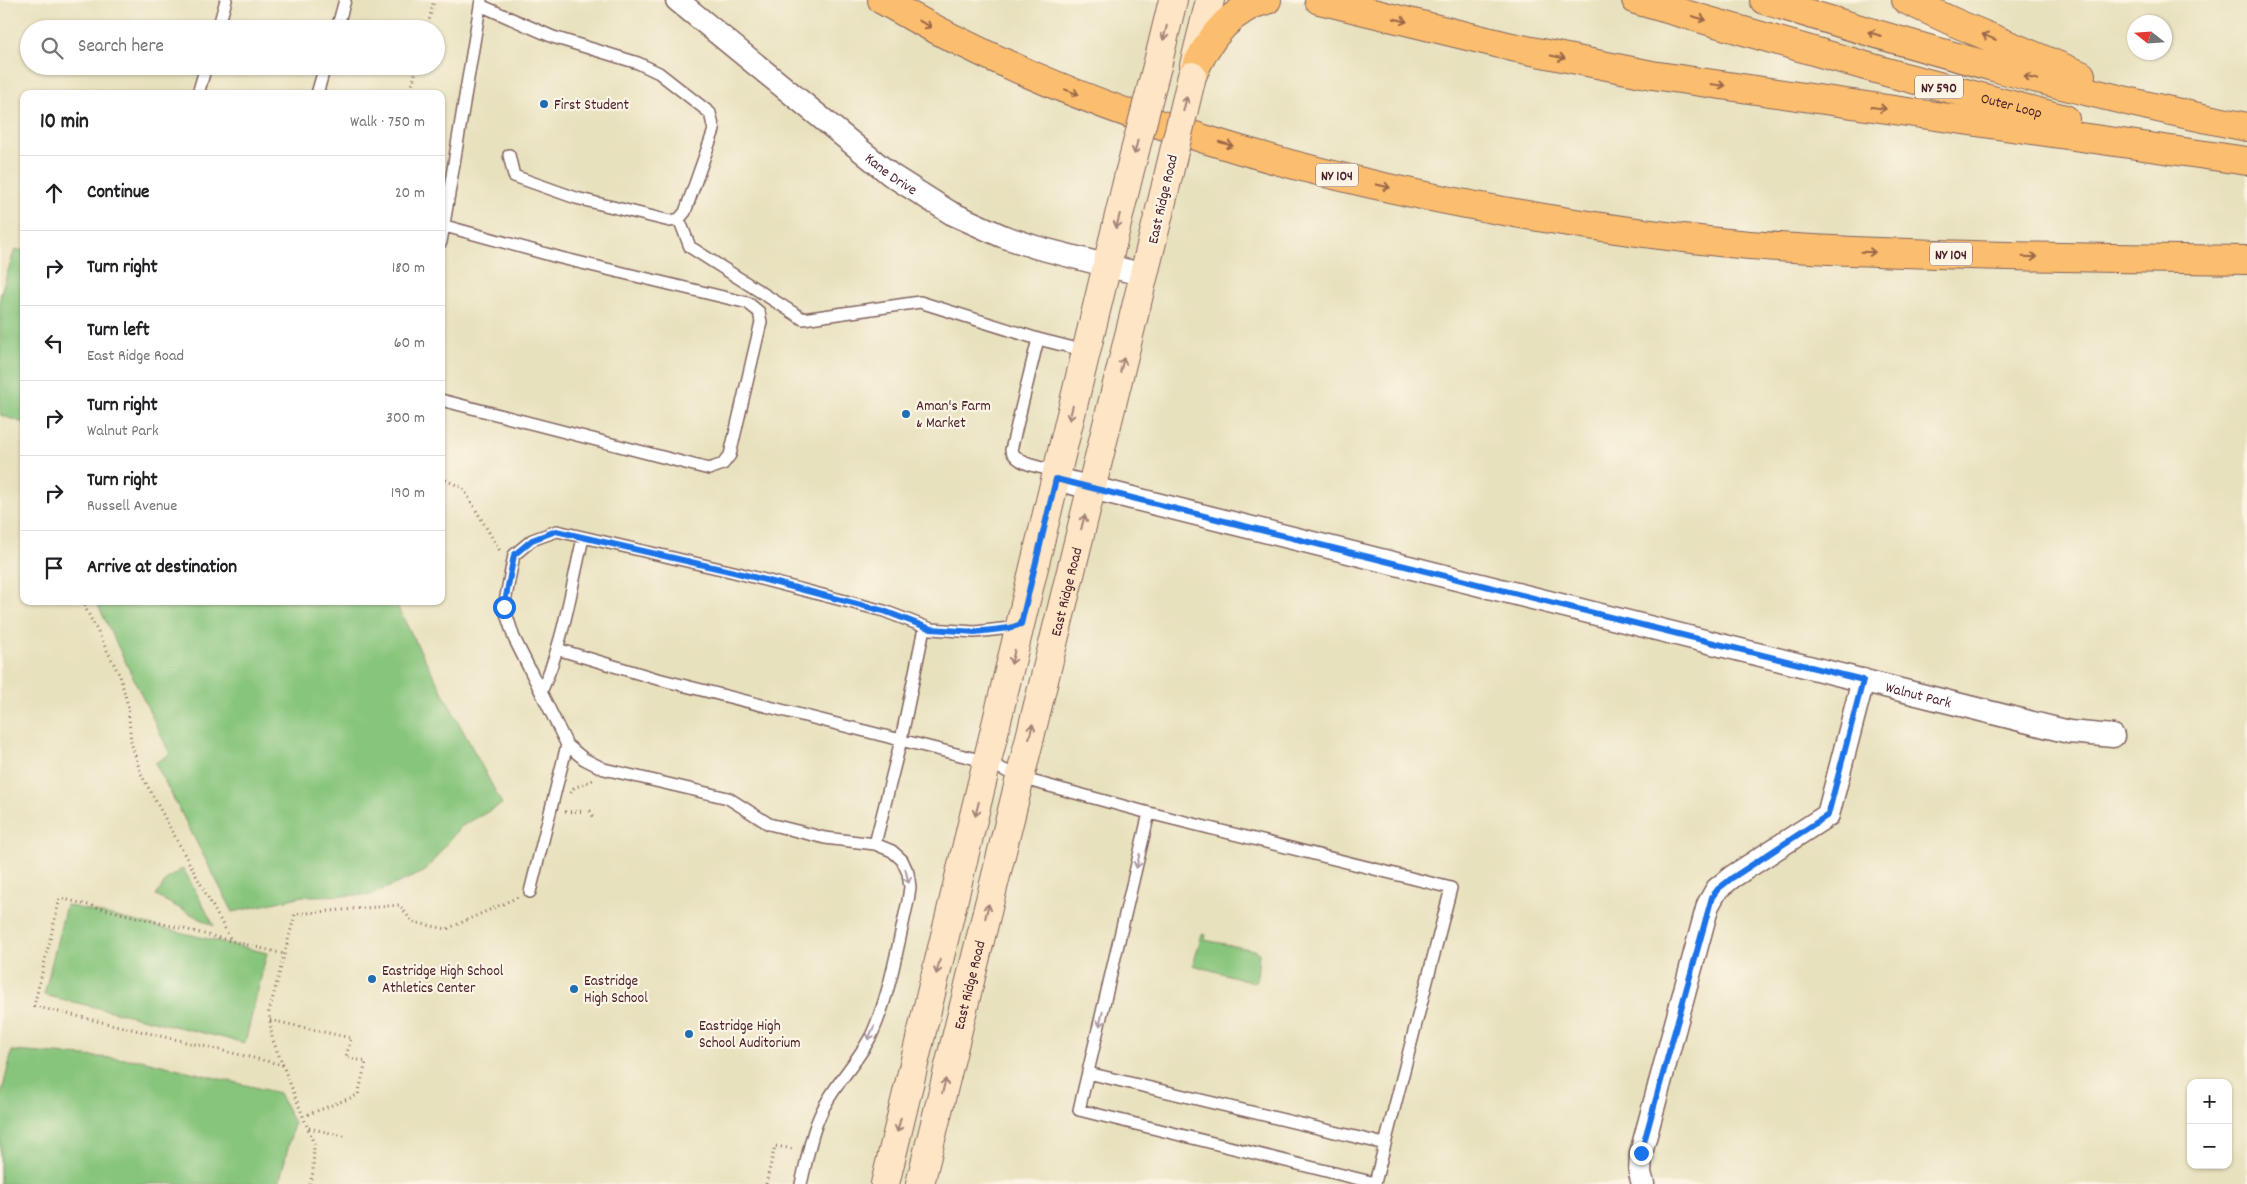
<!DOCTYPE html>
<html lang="en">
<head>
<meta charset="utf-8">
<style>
  body { margin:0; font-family:Dekko,sans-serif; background:#f2f2f2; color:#202124 }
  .controls { position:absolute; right:15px; bottom:15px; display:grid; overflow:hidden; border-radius:10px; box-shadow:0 1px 4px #0004 }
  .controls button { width:45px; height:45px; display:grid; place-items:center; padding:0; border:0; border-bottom:1px solid #e0e0e0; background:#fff; color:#202124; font:25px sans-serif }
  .compass { position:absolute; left:2127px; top:15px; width:45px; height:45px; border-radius:50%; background:#fff; box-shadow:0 1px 4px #0004; rotate:287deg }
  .stop { position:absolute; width:15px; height:15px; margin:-11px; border:4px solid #1a73e8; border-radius:50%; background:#fff }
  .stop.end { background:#1a73e8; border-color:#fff; box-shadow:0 1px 5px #0008 }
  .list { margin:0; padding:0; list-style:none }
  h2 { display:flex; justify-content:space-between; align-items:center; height:65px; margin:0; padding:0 20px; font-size:21px }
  h2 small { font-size:16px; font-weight:400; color:#757577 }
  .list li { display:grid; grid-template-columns:32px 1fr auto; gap:15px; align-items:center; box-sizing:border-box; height:75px; padding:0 20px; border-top:1px solid #e0e0e0 }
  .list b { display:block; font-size:19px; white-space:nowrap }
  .list p { margin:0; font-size:16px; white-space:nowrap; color:#757577 }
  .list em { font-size:16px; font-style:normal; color:#757577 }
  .icon { flex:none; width:28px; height:28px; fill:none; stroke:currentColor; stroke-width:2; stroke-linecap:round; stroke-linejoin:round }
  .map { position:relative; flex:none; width:2247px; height:1184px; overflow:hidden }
  .search { position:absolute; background:#fff; box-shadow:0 1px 4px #0004; left:20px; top:20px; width:425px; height:55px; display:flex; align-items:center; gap:12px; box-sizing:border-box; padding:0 18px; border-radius:28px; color:#757577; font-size:19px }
  .panel { position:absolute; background:#fff; box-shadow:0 1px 4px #0004; left:20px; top:90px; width:425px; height:515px; border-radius:10px }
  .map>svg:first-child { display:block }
</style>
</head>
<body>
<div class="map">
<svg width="2247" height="1184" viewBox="0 0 2247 1184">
  <rect width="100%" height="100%" fill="#fcf5e5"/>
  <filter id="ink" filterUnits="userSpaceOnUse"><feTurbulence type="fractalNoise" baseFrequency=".02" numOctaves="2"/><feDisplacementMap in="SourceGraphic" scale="10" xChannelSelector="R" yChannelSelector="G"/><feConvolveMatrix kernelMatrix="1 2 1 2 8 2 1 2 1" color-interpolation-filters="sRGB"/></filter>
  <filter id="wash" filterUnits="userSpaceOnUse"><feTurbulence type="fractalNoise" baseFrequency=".0096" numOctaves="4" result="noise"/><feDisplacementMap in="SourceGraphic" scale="20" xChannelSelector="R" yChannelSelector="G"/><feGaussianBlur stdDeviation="1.12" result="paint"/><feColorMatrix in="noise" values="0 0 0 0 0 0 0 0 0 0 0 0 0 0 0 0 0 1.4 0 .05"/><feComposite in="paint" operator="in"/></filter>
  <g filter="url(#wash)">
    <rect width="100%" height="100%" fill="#e8e1be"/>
    <path fill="#87c57b" stroke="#687253" d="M15 249 24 251V423L0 415V296Z
      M96 601H394L502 804 460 827 424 872 370 895 303 896 233 912 155 763 170 754Z
      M183 868 214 926 156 896 167 879Z
      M66 905 267 953 245 1043 44 995Z
      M1202 934 1206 935 1205 940 1254 950 1259 953 1257 979 1253 982 1193 965Z
      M12 1051 141 1060 279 1093 294 1123 279 1184H0V1100Z"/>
  </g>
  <g filter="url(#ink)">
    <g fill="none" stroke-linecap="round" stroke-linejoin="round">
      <g stroke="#81635e" stroke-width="14">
        <path id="lane" d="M480 5 553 37 638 63 659 73 710 113 714 130 685 212 679 219 670 221 576 198 514 176 509 155
          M218 29 226 0
          M337 29 345 0
          M198 94 206 66
          M317 94 325 66
          M679 219 690 247 803 319 920 302 1038 339
          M441 242 481 0
          M441 400 709 469 723 464 730 455 761 322 759 312 748 303 561 258 445 226
          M1057 471C1041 467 1019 466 1011 450L1038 339 1086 351
          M583 538C571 589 563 645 541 692L514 638 504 607 514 555 532 540 557 531 734 572 884 611 931 629 975 632 1010 628 1020 624
          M557 649 654 678 988 762 1020 778 1149 813 1451 888 1375 1183 1079 1110 1149 813
          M541 692 567 745 584 759 604 769 728 798 769 824 825 838 875 844 892 851 902 860 908 873 910 887 908 901C898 944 890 994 872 1034 858 1062 835 1083 822 1111 811 1133 807 1160 801 1184
          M875 844 901 740 924 628
          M530 892 567 745
          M1088 1073 1385 1144"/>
      </g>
      <g stroke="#81635e" stroke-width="25">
        <g id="street">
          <path id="s1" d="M677 0 891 175 951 213 1002 236 1035 247 1144 275"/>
          <path id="s2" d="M1056 479 2069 732 2113 736"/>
          <path d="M1643 1184 1640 1173 1641 1153 1708 905 1717 889 1732 877 1828 815 1863 680"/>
        </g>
      </g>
      <g stroke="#81635e" stroke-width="30">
        <g id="secondary">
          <path d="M1194 65 1210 0"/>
          <path d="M1157 66 1173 0"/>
          <path d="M885 1184 1129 174"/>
          <path id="s3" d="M920 1184 1166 185"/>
        </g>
      </g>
      <g stroke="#81635e" stroke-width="30">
        <g id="highway">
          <path d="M882 0C1086 118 1319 181 1550 219 1612 229 1675 238 1739 244 1804 250 1870 252 1936 254 2040 257 2143 259 2247 260"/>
          <path d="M1319 0 1512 47 1652 75 2247 161"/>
          <path id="s4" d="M1636 0 1897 75 2065 119"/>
          <path d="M1764 0C1923 49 2083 95 2247 127"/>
          <path d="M1906 0 1958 24 2081 75"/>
          <path d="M1192 76C1206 43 1229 9 1267 0"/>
        </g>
      </g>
      <path stroke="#81635e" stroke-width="3" stroke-dasharray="1 4" stroke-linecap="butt" d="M427 29 434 0
        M410 94 417 66
        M441 478 463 488 500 551
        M82 601 120 676 128 706 131 742 141 774 231 940
        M571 793 574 788 593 780
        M565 812 590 811 594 818
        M270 1020 351 1038 346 1057 366 1062 358 1095 304 1116
        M283 1065 34 1006 60 898 284 954
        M309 1128 348 1137
        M310 1184 313 1172 314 1144 272 1038 269 1012 295 914 400 905 412 922 447 929 518 897
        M766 1184 775 1146 794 1149"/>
      <use href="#lane" stroke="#fff" stroke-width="11"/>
      <use href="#street" stroke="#fff" stroke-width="22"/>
      <use href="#secondary" stroke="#fde5c5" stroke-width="28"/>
      <use href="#highway" stroke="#fbbd6e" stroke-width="28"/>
      <g stroke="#81635e" stroke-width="30" stroke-linecap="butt">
        <path id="secondary-bridge" d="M1129 174 1157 66
          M1166 185 1192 76"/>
      </g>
      <use href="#secondary-bridge" stroke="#fde5c5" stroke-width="28"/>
    </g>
    <defs><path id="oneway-shaft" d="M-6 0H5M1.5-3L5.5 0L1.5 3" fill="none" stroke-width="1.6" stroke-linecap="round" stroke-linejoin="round" transform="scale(1.25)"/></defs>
    <g stroke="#9a6649">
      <use href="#oneway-shaft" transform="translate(1699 18) rotate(16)"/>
      <use href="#oneway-shaft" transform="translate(1400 20) rotate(14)"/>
      <use href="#oneway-shaft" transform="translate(925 24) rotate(28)"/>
      <use href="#oneway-shaft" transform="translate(1875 34) rotate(-163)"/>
      <use href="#oneway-shaft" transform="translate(1989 37) rotate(-157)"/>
      <use href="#oneway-shaft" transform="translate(1558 57) rotate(12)"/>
      <use href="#oneway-shaft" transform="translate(2031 78) rotate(-166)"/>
      <use href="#oneway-shaft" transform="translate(1718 85) rotate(8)"/>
      <use href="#oneway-shaft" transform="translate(1072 92) rotate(21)"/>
      <use href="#oneway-shaft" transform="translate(1879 108) rotate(8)"/>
      <use href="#oneway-shaft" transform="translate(1226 144) rotate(17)"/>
      <use href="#oneway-shaft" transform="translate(1383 186) rotate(14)"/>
      <use href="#oneway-shaft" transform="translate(1868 252) rotate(2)"/>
      <use href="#oneway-shaft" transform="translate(2030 257) rotate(2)"/>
    </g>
    <g stroke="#a48278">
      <use href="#oneway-shaft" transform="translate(1165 33) rotate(104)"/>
      <use href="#oneway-shaft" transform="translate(1185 104) rotate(-77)"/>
      <use href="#oneway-shaft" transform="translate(1136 147) rotate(104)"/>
      <use href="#oneway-shaft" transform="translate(1118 221) rotate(104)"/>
      <use href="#oneway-shaft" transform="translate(1122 365) rotate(-76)"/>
      <use href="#oneway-shaft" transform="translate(1071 413) rotate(103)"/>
      <use href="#oneway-shaft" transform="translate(1083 522) rotate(-76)"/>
      <use href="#oneway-shaft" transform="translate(1013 657) rotate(104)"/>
      <use href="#oneway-shaft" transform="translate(1031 731) rotate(-76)"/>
      <use href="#oneway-shaft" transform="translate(977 809) rotate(104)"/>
      <use href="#oneway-shaft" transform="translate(987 911) rotate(-76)"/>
      <use href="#oneway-shaft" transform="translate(938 967) rotate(104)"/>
      <use href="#oneway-shaft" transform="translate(944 1086) rotate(-76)"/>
      <use href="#oneway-shaft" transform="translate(899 1125) rotate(104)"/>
    </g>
    <g stroke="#ae9aa0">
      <use href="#oneway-shaft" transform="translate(1138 861) rotate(103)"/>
      <use href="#oneway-shaft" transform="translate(907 876) rotate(76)"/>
      <use href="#oneway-shaft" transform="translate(1101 1019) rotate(103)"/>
      <use href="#oneway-shaft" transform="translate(871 1033) rotate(115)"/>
    </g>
  </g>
  <g fill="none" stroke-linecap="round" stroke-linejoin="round" filter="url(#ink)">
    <path stroke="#1a73e8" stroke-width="6" d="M504 607 514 555 532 540 556 531 734 572 884 611 931 629 975 632 1010 628 1021 624 1056 479 1863 680 1828 815 1732 878 1718 889 1712 897 1641 1153"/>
  </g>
  <g fill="#1f6fb2" stroke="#fcf5e5" stroke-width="2">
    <circle cx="544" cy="104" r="5"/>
    <circle cx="906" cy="414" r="5"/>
    <circle cx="372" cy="979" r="5"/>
    <circle cx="574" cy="989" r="5"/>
    <circle cx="689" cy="1034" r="5"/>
  </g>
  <g text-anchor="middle" stroke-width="4.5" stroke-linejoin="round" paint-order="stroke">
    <g fill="#fcf5e5" stroke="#7f5f63" stroke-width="1">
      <rect x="1915" y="75.5" width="48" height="23" rx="4"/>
      <rect x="1316" y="163.5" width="42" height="23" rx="4"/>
      <rect x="1930" y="242.5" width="42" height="23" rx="4"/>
    </g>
    <g font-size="14" font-weight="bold" fill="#4a1f2b">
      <text x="1939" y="92">NY 590</text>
      <text x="1337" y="180">NY 104</text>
      <text x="1951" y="259">NY 104</text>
    </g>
    <g font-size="15" fill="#4a1f2b" stroke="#fcf5e5" text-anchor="start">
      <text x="554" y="109">First Student</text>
      <text x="916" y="410">Aman's Farm<tspan x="916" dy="17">&amp; Market</tspan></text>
      <text x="382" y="975">Eastridge High School<tspan x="382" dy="17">Athletics Center</tspan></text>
      <text x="584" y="985">Eastridge<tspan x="584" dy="17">High School</tspan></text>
      <text x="699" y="1030">Eastridge High<tspan x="699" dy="17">School Auditorium</tspan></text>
    </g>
    <g font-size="15" fill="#4a1f2b" stroke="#fcf5e5">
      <text dy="5" stroke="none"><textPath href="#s4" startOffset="390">Outer Loop</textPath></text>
      <text dy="5" stroke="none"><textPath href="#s1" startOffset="276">Kane Drive</textPath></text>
      <text transform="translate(1162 199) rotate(-77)" y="5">East Ridge Road</text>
      <text dy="5" stroke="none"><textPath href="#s3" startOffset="610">East Ridge Road</textPath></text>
      <text dy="5" stroke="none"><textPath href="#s2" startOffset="889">Walnut Park</textPath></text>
      <text dy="5" stroke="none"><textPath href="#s3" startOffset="205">East Ridge Road</textPath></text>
    </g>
  </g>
</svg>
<div class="controls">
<button>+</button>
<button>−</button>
</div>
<svg class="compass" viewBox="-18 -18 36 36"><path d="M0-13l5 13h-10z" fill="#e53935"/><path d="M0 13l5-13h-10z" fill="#757577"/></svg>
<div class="stop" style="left:504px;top:607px"></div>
<div class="stop end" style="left:1641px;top:1153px"></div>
<div class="search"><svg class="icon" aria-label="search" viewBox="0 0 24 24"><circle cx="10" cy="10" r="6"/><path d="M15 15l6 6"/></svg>Search here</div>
<section class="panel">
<h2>10 min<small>Walk · 750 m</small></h2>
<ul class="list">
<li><svg class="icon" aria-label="ahead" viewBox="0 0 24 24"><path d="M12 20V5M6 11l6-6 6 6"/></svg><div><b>Continue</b></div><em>20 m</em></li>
<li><svg class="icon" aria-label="right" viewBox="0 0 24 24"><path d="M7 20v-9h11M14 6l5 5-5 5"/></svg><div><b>Turn right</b></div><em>180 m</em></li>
<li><svg class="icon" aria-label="left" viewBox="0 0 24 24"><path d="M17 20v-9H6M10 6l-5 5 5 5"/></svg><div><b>Turn left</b><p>East Ridge Road</p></div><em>60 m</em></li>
<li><svg class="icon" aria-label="right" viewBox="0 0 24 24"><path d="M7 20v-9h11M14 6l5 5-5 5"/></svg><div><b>Turn right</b><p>Walnut Park</p></div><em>300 m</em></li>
<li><svg class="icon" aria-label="right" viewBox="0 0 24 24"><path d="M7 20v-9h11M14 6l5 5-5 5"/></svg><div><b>Turn right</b><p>Russell Avenue</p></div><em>190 m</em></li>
<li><svg class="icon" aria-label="arrive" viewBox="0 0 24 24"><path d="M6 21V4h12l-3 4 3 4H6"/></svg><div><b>Arrive at destination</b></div></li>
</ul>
</section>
</div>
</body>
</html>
